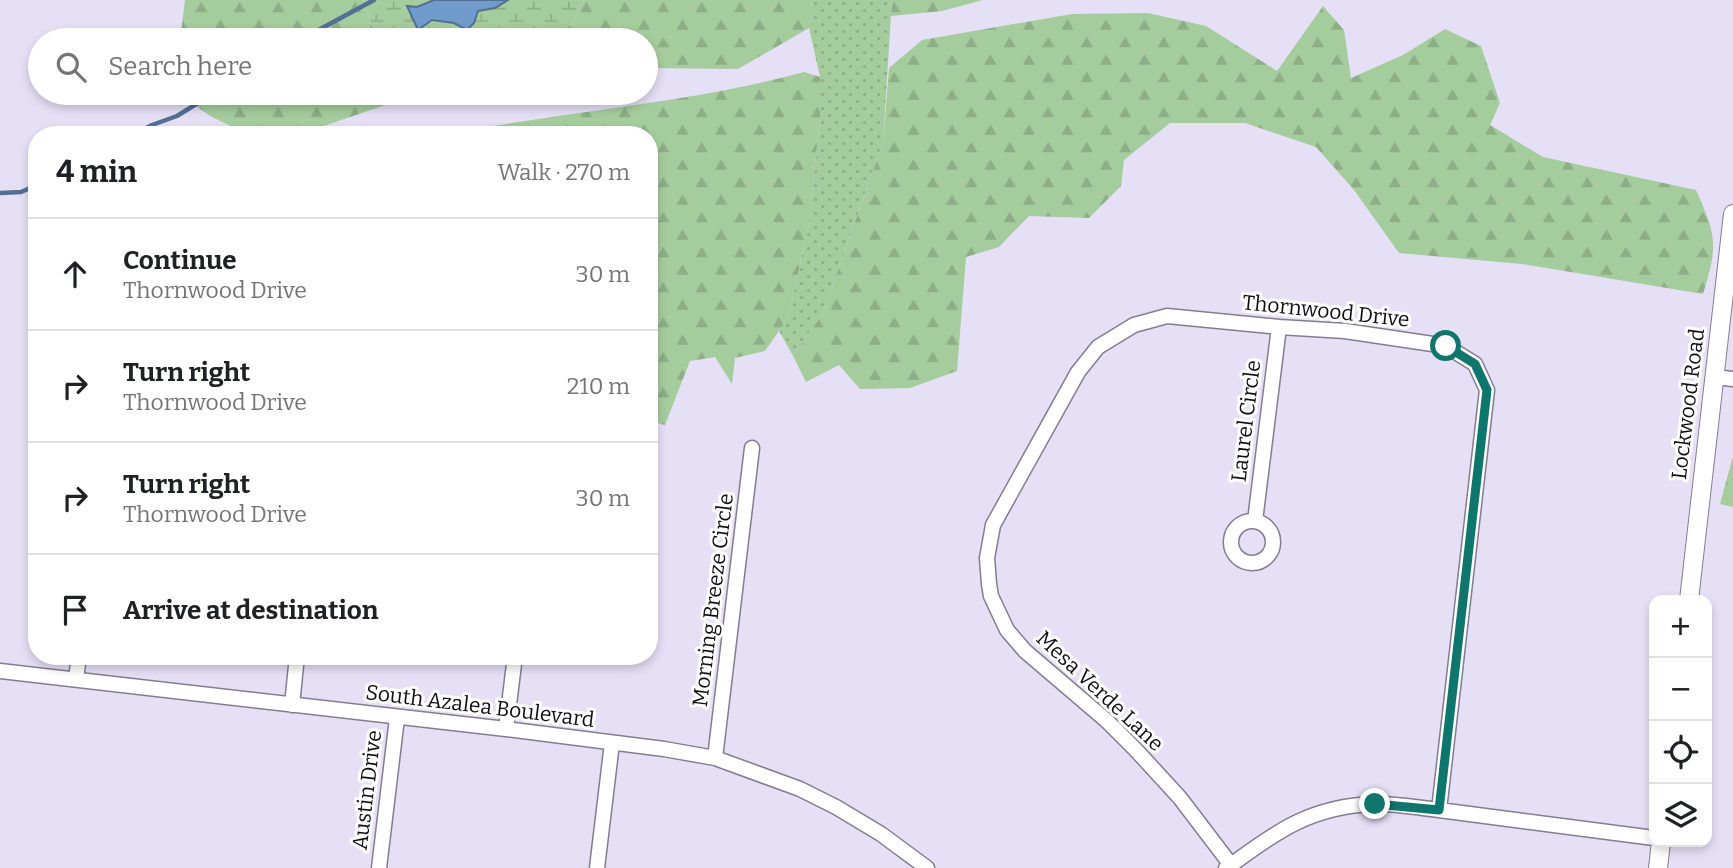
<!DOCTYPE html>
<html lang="en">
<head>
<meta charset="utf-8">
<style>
  body { margin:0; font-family:Bitter,serif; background:#f2f2f2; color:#202124 }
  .controls { position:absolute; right:21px; bottom:21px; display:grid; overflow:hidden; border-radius:14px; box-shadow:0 4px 10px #0003 }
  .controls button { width:63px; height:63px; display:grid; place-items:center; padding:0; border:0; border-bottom:2px solid #e0e0e0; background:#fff; color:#202124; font:35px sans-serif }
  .stop { position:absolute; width:21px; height:21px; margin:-16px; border:5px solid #0f766e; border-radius:50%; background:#fff }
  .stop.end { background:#0f766e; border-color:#fff; box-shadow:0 2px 7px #0008 }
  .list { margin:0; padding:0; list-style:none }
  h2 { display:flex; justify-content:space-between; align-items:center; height:91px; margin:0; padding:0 28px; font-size:30px }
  h2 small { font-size:23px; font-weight:400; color:#757577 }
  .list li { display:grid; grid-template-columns:46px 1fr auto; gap:21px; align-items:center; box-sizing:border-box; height:112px; padding:0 28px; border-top:2px solid #e0e0e0 }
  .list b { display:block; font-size:26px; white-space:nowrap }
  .list p { margin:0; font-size:23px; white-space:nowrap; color:#757577 }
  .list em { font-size:23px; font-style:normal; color:#757577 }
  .icon { flex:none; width:38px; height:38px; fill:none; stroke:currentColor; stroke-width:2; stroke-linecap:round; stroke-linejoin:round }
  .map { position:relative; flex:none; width:1733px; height:868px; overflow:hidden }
  .search { position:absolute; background:#fff; box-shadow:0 4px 10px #0003; left:28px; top:28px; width:630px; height:77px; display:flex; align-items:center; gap:18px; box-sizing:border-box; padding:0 24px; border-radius:38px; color:#757577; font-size:26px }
  .panel { position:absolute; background:#fff; box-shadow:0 4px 10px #0003; left:28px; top:126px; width:630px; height:539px; border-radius:28px }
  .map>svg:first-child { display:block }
</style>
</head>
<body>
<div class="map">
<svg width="1733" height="868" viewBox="0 0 1733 868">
  <defs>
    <pattern id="grass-dots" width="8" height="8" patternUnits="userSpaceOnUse" patternTransform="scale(1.75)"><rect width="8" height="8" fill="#a5cc9d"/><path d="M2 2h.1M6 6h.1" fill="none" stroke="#8dae86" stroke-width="1.8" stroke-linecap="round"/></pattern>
    <pattern id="forest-firs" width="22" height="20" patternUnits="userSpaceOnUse" patternTransform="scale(1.75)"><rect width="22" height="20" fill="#a5cc9d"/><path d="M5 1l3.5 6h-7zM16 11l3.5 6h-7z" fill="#8dae86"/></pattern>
    <pattern id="wetland-marsh" width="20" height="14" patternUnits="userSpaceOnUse" patternTransform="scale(1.75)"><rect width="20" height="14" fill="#a5cc9d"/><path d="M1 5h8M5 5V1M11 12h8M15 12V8" fill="none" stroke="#8dae86"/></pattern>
  </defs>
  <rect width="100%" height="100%" fill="#e6e0f6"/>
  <path fill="url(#grass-dots)" d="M812 0H892L883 142 823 313 793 356 779 331 788 318 808 229 820 118V77L809 28Z"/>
  <path fill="url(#forest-firs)" d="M185 0H363L377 40H180Z
    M584 0H812L809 28 738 69 646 68V40H555L568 31Z
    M892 0H983L942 11 891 16Z
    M1323 6 1344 30 1351 78 1403 55 1445 29 1481 46 1500 103 1490 125 1543 157 1696 190C1717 237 1718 246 1703 294L1522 264 1399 253 1354 190 1316 147 1245 123H1170L1124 160 1121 186 1089 218 1029 216 999 247 966 257 957 371 910 388 860 389 839 365 806 382 793 356 823 313 883 142 889 68 922 40 1072 14 1148 13 1206 26 1277 71Z
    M804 72 820 77V118L808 229 788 318 765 351 735 358 732 384 715 357 690 361 665 425 649 421V135H444C563 111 686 104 804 72Z
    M177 93H486L391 103 315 129 245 133 212 117Z
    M1733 456V507L1720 504Z"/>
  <path fill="url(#wetland-marsh)" d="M363 0H584L568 31 555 40H377Z"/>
  <path fill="#709bcb" stroke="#537094" stroke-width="2" d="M434 0H508L495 8 478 11 474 23 467 30 454 23 432 20 418 30 407 6 417 7Z"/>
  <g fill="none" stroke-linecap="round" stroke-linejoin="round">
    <path stroke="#537094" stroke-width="4.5" d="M300 40 374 0
      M133 135 152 125 177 116 214 93
      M0 193 21 192 37 185"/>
    <g stroke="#837d91" stroke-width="17">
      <path id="minor" d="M1714 377 1733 379
        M1231 542a21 21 0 1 1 42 0a21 21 0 1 1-42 0Z
        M1255 521 1279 327
        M0 671 506 729 664 749 715 758 800 789 836 807 881 834 927 868
        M76 679 79 656
        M292 705 297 656
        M506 729 515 656
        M715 758 752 448
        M1439 810 1654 838
        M379 868 397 718
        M597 868 612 743
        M1226 868 1231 865C1278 830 1313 806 1374 804 1395 803 1418 808 1439 810L1487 390 1475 364 1446 346 1345 331 1279 327 1167 316 1134 325 1098 347 1078 372 993 525 987 558 989 584 991 596 1007 630 1025 651 1107 721 1136 750 1180 798 1231 865 1233 868"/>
    </g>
    <g stroke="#837d91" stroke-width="20">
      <path id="tertiary" d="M1689 600 1733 214
        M1658 868 1661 842"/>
    </g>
    <use href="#minor" stroke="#fff" stroke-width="14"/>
    <use href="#tertiary" stroke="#fff" stroke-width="18"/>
  </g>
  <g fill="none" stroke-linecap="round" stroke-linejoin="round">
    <path stroke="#0f766e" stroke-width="9" d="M1375 804 1439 810 1487 390 1475 364 1446 346"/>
  </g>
  <g text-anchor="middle" stroke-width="6" stroke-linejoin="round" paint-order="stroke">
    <g font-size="21" fill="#0f0d14" stroke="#fff">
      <text transform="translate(1326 311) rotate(6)" y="7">Thornwood Drive</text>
      <text transform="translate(1688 404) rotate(-83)" y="7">Lockwood Road</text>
      <text transform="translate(1246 421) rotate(-83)" y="7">Laurel Circle</text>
      <text transform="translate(713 600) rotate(-83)" y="7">Morning Breeze Circle</text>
      <text transform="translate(1100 691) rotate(43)" y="7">Mesa Verde Lane</text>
      <text transform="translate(480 706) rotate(7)" y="7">South Azalea Boulevard</text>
      <text transform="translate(367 790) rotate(-83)" y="7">Austin Drive</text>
    </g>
  </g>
</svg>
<div class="controls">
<button>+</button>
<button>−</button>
<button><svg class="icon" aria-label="locate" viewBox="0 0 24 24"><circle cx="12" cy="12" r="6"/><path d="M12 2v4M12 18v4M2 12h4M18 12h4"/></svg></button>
<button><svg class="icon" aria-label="layers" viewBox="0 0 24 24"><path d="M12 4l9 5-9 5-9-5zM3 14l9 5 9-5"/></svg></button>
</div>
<div class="stop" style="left:1446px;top:346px"></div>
<div class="stop end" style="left:1375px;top:804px"></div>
<div class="search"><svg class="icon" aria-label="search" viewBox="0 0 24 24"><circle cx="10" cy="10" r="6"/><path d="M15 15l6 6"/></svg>Search here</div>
<section class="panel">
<h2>4 min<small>Walk · 270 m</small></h2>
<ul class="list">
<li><svg class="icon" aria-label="ahead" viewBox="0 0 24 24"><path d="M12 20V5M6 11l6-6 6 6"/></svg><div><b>Continue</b><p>Thornwood Drive</p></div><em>30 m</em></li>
<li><svg class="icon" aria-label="right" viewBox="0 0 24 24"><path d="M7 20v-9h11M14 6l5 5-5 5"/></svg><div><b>Turn right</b><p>Thornwood Drive</p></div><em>210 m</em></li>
<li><svg class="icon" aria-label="right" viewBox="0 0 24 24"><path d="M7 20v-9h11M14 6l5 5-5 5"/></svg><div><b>Turn right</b><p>Thornwood Drive</p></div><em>30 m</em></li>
<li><svg class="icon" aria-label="arrive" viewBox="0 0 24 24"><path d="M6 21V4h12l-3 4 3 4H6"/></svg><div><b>Arrive at destination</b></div></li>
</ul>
</section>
</div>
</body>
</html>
